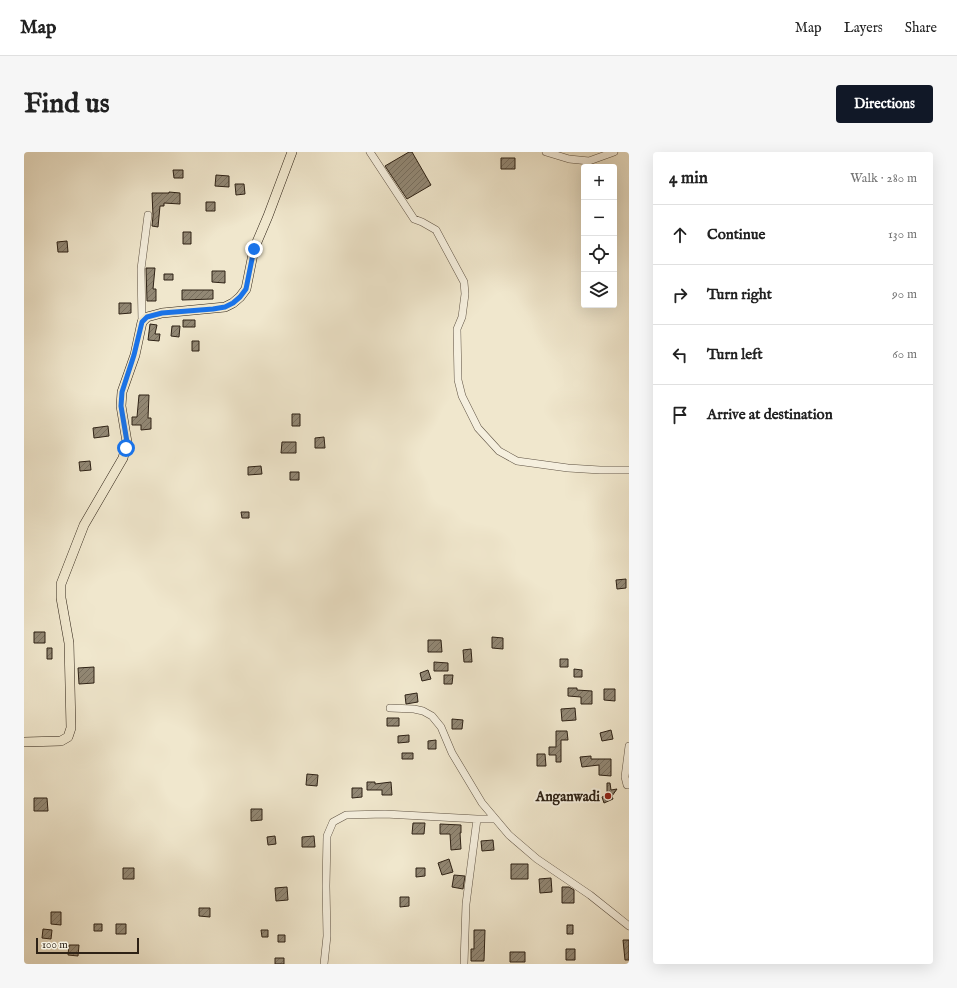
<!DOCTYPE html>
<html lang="en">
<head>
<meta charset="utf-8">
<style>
  body { margin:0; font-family:"IM FELL English",serif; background:#f6f6f6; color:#222 }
  .controls { position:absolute; right:12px; top:12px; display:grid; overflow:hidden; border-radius:4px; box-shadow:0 4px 16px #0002 }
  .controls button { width:36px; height:36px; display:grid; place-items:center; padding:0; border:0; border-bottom:1px solid #e0e0e0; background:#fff; color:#222; font:20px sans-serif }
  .scale { position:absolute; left:12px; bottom:10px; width:103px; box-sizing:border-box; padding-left:4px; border:2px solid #2d2115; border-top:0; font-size:11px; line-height:14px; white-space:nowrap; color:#2d2115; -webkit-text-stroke:3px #f5efde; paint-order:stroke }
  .stop { position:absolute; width:12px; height:12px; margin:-9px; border:3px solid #1a73e8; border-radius:50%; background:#fff }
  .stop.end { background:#1a73e8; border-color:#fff; box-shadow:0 1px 4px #0008 }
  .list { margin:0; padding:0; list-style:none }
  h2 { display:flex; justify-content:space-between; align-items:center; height:52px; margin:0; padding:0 16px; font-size:17px }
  h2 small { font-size:13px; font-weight:400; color:#767676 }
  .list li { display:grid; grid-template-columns:26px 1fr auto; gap:12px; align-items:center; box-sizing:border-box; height:60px; padding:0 16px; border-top:1px solid #e0e0e0 }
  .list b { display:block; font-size:15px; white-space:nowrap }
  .list em { font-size:13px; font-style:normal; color:#767676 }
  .icon { flex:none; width:22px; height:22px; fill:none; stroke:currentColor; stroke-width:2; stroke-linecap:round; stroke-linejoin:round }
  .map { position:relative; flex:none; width:605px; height:812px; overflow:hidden; border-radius:4px }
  header { display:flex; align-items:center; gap:24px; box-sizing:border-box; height:56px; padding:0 20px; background:#fff; border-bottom:1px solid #e0e0e0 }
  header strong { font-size:19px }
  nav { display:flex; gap:22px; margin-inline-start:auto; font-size:14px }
  .intro { display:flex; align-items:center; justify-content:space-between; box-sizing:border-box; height:96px; padding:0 24px }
  h1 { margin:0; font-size:28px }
  .button { padding:10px 18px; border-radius:4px; background:#111827; color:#fff; font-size:14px; font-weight:700 }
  main { display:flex; gap:24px; padding:0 24px }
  aside { flex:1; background:#fff; border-radius:4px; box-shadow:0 4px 16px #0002 }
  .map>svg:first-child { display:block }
</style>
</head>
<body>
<header>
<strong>Map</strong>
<nav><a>Map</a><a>Layers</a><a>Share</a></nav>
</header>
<div class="intro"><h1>Find us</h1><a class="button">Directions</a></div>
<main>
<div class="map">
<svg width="605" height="812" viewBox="0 0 605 812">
  <defs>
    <pattern id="building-hatch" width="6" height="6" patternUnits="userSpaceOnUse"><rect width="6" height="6" fill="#928875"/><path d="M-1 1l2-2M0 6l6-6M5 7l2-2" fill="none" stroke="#786f5f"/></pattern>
  </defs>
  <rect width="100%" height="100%" fill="#f0e7cd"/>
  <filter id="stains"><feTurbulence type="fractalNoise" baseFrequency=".005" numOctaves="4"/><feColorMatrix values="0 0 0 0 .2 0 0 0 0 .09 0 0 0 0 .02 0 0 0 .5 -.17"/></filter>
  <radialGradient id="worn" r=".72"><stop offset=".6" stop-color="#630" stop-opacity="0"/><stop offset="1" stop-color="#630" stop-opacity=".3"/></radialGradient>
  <path fill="url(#building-hatch)" stroke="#2d2115" d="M385 0H388L407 33 383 47 361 14Z
    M477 6H491V17H477Z
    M149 18H159V26H150Z
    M192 23 205 24V35L191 34Z
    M211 32H220L221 42 212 43Z
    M145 40 156 41V52L140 51V54H136L134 75 128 74 129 64 128 41H145Z
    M182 50H191V59H182Z
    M159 80H167V92H159Z
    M43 89 44 100H34L33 90Z
    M122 116H131L129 137H132V149H123Z
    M188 119H201V131L188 130Z
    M140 122H149V128H140Z
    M158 138H189V147L158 148Z
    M95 151H107V161L95 162Z
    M159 168H171V175H159Z
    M126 172 133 173 131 182H136L135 189 124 188Z
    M148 174H156L155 185 147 184Z
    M168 189H175V199H168Z
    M115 243H125L124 266H127V277L117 278V273H108V265H113Z
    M268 262H276V274H268Z
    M84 274 85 284 70 286 69 276Z
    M300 285 301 296H291V286Z
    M258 290H272V301H257Z
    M66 309 67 318 56 319 55 310Z
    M237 314 238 322 224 323V315Z
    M266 320H275V328H266Z
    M217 360H225V366H218Z
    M602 427V436L593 437 592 428Z
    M10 480H21V491H10Z
    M468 485 479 486V497L468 496Z
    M404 488H417L418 500H404Z
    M23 496H28V507H23Z
    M447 497 448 510H440L439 498Z
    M536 507H544V515H536Z
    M410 510 424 511V519H410Z
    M70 515V531L55 532 54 516Z
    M550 517 558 518V525H550Z
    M404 518 407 527 398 529 396 521Z
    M420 523H429L428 532H420Z
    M544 536H553V538L568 539V552H557V545L544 544Z
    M580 537H591V549L580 548Z
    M393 541 394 550 382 552 381 543Z
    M551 556 552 568 538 569 537 557Z
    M363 566H375V574H363Z
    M428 567 439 568 438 577H428Z
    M587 578 589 587 578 589 576 581Z
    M532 579H543L544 588H537V610H532V603H525V595H532Z
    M385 583V590L374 591V584Z
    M412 588V597H404V589Z
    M378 601H389V607H378Z
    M513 602H521L522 614H513Z
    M567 604V607H587V624L575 623V613L558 615 556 605Z
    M283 622 294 623 293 634 282 633Z
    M343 630H351V632L367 630 368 643H358V638H343Z
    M583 631H586L587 638 593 637 588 644 589 647 580 651 578 645 583 643Z
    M328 636H338V645L328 646Z
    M10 646H23L24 659H10Z
    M227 657H238V668L227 669Z
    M389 671H401L400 682H388Z
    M416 672 437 673V681H436L437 697 427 698 426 682H416Z
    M251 684 252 692 244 693 243 685Z
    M290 684 291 695H278V685Z
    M469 688 470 698 458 699 457 689Z
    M425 707 429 720 418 723 414 711Z
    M487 712H504V727H487Z
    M99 716H110V727H99Z
    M392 716H401V724L392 725Z
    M430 723 441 724 439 737 428 735Z
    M527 726 528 740 516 741 515 727Z
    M263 735 264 748 252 749 251 736Z
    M538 735H545L550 738V751H538Z
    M376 745H385V754L376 755Z
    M175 756H186V765L175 764Z
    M27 760H37V773L27 772Z
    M70 772H78V779H70Z
    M92 772H102V782H92Z
    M543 773H549V782H543Z
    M19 777 28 778 27 787 18 786Z
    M237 778H244V785H238Z
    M450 778H461L460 809H447V797H450Z
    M254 783H261V790H254Z
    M599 788H605V808H601Z
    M45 793H55L54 804 44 803Z
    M542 797H551V808H542Z
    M486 800H501V810H486Z
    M251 806H260V812H251Z"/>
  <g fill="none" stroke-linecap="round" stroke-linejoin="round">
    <g stroke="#5e5243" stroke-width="8">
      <path id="minor" d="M346 0 390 67 398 70 412 78 440 130 441 142 438 165 433 177 434 228 438 244 454 276 475 299 493 309 544 316 576 318H605
        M522 0 545 7 565 9 590 0
        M118 170 117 117 124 63
        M366 556 390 557 399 559 408 564 417 575 428 601 458 651 485 683 513 707 566 743 605 774
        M605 594 601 625 603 633H605
        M453 667H471
        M300 812 303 784 302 734 303 684 309 670 322 663 361 662 453 667 442 752 440 812"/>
    </g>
    <g stroke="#2d2115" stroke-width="10">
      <path id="major" d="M0 590 37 589 44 585 47 576 45 491 37 446V432L60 373 99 306 103 290 97 254 98 240 111 203 118 170 123 165 138 161 201 155 209 151 216 145 222 137 230 97 244 64 268 0"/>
    </g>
    <use href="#minor" stroke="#f5efde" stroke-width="7"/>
    <use href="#major" stroke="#f0e7cd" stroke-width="9"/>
  </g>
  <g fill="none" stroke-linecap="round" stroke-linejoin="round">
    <path stroke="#1a73e8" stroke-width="5" d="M102 296 103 290 97 254 98 240 110 203 118 170 123 165 138 161 189 157 201 155 209 151 216 145 222 137 230 97"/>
  </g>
  <circle fill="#8f2418" stroke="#f5efde" stroke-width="1.5" cx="584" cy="644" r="4"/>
  <g text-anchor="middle" stroke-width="4" stroke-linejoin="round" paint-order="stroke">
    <g font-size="14" font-weight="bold" fill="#2d2115" stroke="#f5efde" text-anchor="end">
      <text x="576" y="649">Anganwadi</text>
    </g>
  </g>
  <rect width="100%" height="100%" filter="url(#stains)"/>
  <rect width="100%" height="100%" fill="url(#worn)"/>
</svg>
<div class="controls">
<button>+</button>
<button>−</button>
<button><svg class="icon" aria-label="locate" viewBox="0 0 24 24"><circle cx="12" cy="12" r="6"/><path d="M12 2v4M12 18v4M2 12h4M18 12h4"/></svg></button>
<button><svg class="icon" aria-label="layers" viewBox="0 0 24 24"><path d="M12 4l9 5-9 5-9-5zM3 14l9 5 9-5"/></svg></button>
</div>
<div class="scale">100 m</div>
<div class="stop" style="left:102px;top:296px"></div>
<div class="stop end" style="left:230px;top:97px"></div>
</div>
<aside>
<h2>4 min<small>Walk · 280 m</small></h2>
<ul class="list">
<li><svg class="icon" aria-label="ahead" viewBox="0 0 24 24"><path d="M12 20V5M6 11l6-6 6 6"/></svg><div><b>Continue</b></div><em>130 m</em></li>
<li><svg class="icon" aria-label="right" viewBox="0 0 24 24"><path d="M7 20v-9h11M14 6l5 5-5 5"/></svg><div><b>Turn right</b></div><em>90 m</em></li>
<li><svg class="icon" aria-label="left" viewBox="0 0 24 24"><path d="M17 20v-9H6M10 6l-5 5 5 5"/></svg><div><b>Turn left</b></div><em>60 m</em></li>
<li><svg class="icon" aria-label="arrive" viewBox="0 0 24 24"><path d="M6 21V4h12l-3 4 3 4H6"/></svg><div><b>Arrive at destination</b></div></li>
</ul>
</aside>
</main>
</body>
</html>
